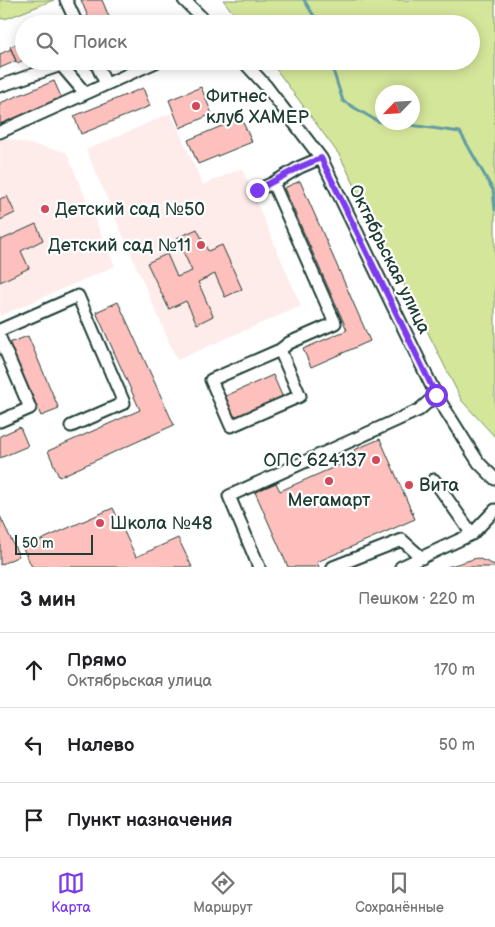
<!DOCTYPE html>
<html lang="ru">
<head>
<meta charset="utf-8">
<style>
  body { margin:0; font-family:"Balsamiq Sans",sans-serif; background:#f6f6f6; color:#202124 }
  .compass { position:absolute; left:375px; top:85px; width:45px; height:45px; border-radius:50%; background:#fff; box-shadow:0 2px 12px #0003; rotate:245deg }
  .scale { position:absolute; left:15px; bottom:12px; width:78px; box-sizing:border-box; padding-left:5px; border:2px solid #1f3d34; border-top:0; font-size:14px; line-height:18px; white-space:nowrap; color:#1f3d34; -webkit-text-stroke:4px #fff; paint-order:stroke }
  .stop { position:absolute; width:15px; height:15px; margin:-11px; border:4px solid #7c3aed; border-radius:50%; background:#fff }
  .stop.end { background:#7c3aed; border-color:#fff; box-shadow:0 1px 5px #0008 }
  .list { margin:0; padding:0; list-style:none }
  h2 { display:flex; justify-content:space-between; align-items:center; height:65px; margin:0; padding:0 20px; font-size:21px }
  h2 small { font-size:16px; font-weight:400; color:#757577 }
  .list li { display:grid; grid-template-columns:32px 1fr auto; gap:15px; align-items:center; box-sizing:border-box; height:75px; padding:0 20px; border-top:1px solid #e0e0e0 }
  .list b { display:block; font-size:19px; white-space:nowrap }
  .list p { margin:0; font-size:16px; white-space:nowrap; color:#757577 }
  .list em { font-size:16px; font-style:normal; color:#757577 }
  .icon { flex:none; width:28px; height:28px; fill:none; stroke:currentColor; stroke-width:2; stroke-linecap:round; stroke-linejoin:round }
  .map { position:relative; flex:none; width:495px; height:567px; overflow:hidden }
  .search { position:absolute; background:#fff; box-shadow:0 2px 12px #0003; left:15px; right:15px; top:15px; height:55px; display:flex; align-items:center; gap:12px; box-sizing:border-box; padding:0 18px; border-radius:28px; color:#757577; font-size:19px }
  .sheet { height:290px; background:#fff }
  nav { display:flex; justify-content:space-around; align-items:center; box-sizing:border-box; height:70px; border-top:1px solid #e0e0e0; background:#fff; font-size:14px; color:#757577 }
  nav a { display:grid; justify-items:center; gap:2px }
  nav .on { color:#7c3aed }
  .map>svg:first-child { display:block }
</style>
</head>
<body>
<div class="map">
<svg width="495" height="567" viewBox="0 0 495 567">
  <rect width="100%" height="100%" fill="#fff"/>
  <filter id="ink" filterUnits="userSpaceOnUse"><feTurbulence type="fractalNoise" baseFrequency=".02" numOctaves="2"/><feDisplacementMap in="SourceGraphic" scale="10" xChannelSelector="R" yChannelSelector="G"/><feConvolveMatrix kernelMatrix="1 2 1 2 8 2 1 2 1" color-interpolation-filters="sRGB"/></filter>
  <g filter="url(#ink)">
    <path fill="#feeceb" d="M171 113 203 185 242 168 301 306 177 360 86 150Z
      M3 138 66 152 115 266 0 316V140Z"/>
    <path fill="#d4e69a" stroke="#7a9267" fill-rule="evenodd" d="M0 0H54L8 18 0 19Z
      M223 0H495V437L462 401 340 156 270 61H471V24H242ZM412 92V122H382V92Z"/>
    <g fill="none" stroke-linecap="round" stroke-linejoin="round">
      <path stroke="#629da2" stroke-width="3" d="M304 0 319 24
        M330 61 343 101 377 121 382 122
        M389 122 460 132 493 190 495 210"/>
    </g>
    <path fill="#fdc0bd" stroke="#1f3d34" d="M81 0H102L112 24H91Z
      M24 40V60L17 63 10 47Z
      M11 49 16 61 0 68V54Z
      M54 81 62 99 0 124V103Z
      M201 87 212 114 180 128 169 100Z
      M143 88 150 106 81 134 74 116Z
      M241 118 252 142 198 164 188 140Z
      M300 181 370 341 311 367 303 349 347 330 284 188Z
      M7 196 15 213 0 220V199Z
      M36 224 43 240 21 251 29 268 0 282V238L1 240Z
      M197 229 208 251 222 245 242 289 225 297 215 274 198 282 213 316 197 324 186 301 169 309 147 263 167 254 177 277 192 271 177 238Z
      M118 302 174 425 59 477 48 451 140 410 96 312Z
      M28 336 59 409 41 416 9 343Z
      M273 375 283 398 231 421 221 398Z
      M20 427 28 446 0 458V436Z
      M380 439 415 519 317 562 319 567H288L255 492 276 483 280 491 357 457 354 450Z
      M113 508 136 557 178 538 192 567H32L23 548Z
      M0 516 19 556 0 565Z
      M477 558 495 565V567H447Z"/>
    <g fill="none" stroke-linecap="round" stroke-linejoin="round">
      <g stroke="#1f3d34" stroke-width="15">
        <path id="minor" d="M66 0 77 24
          M184 0 208 24
          M95 61 106 84
          M243 61 266 86 321 158 436 395 468 446 479 463 495 479
          M0 86 61 65 85 93
          M0 132 158 61
          M257 190 273 183
          M0 330 78 296 124 403 71 426
          M0 338 30 408 0 421
          M280 350 300 396 231 426 211 380 280 350 289 343 335 323 273 183 300 167 321 158
          M434 480 472 534
          M259 567 229 496 419 410 436 395
          M333 567 402 540 422 558
          M401 567 472 534 495 510"/>
      </g>
      <use href="#minor" stroke="#fff" stroke-width="11"/>
    </g>
  </g>
  <g fill="none" stroke-linecap="round" stroke-linejoin="round" filter="url(#ink)">
    <path stroke="#7c3aed" stroke-width="6" d="M257 190 300 167 321 158 436 395"/>
  </g>
  <g fill="#d1495b" stroke="#fff" stroke-width="2">
    <circle cx="196" cy="106" r="5"/>
    <circle cx="45" cy="209" r="5"/>
    <circle cx="201" cy="245" r="5"/>
    <circle cx="376" cy="460" r="5"/>
    <circle cx="329" cy="481" r="5"/>
    <circle cx="409" cy="485" r="5"/>
    <circle cx="100" cy="523" r="5"/>
  </g>
  <g text-anchor="middle" stroke-width="4.5" stroke-linejoin="round" paint-order="stroke">
    <g font-size="18" fill="#1f3d34" stroke="#fff" text-anchor="start">
      <text x="206" y="102">Фитнес<tspan x="206" dy="21">клуб ХАМЕР</tspan></text>
      <text x="55" y="215">Детский сад №50</text>
      <text x="191" y="251" text-anchor="end">Детский сад №11</text>
      <text x="366" y="466" text-anchor="end">ОПС 624137</text>
      <text x="419" y="491">Вита</text>
      <text x="329" y="506" text-anchor="middle">Мегамарт</text>
      <text x="110" y="529">Школа №48</text>
    </g>
    <g font-size="18" fill="#1f3d34" stroke="#fff">
      <text transform="translate(390 259) rotate(64)" y="6">Октябрьская улица</text>
    </g>
  </g>
</svg>
<svg class="compass" viewBox="-18 -18 36 36"><path d="M0-13l5 13h-10z" fill="#e53935"/><path d="M0 13l5-13h-10z" fill="#757577"/></svg>
<div class="scale">50 m</div>
<div class="stop" style="left:436px;top:395px"></div>
<div class="stop end" style="left:257px;top:190px"></div>
<div class="search"><svg class="icon" aria-label="search" viewBox="0 0 24 24"><circle cx="10" cy="10" r="6"/><path d="M15 15l6 6"/></svg>Поиск</div>
</div>
<section class="sheet">
<h2>3 мин<small>Пешком · 220 m</small></h2>
<ul class="list">
<li><svg class="icon" aria-label="ahead" viewBox="0 0 24 24"><path d="M12 20V5M6 11l6-6 6 6"/></svg><div><b>Прямо</b><p>Октябрьская улица</p></div><em>170 m</em></li>
<li><svg class="icon" aria-label="left" viewBox="0 0 24 24"><path d="M17 20v-9H6M10 6l-5 5 5 5"/></svg><div><b>Налево</b></div><em>50 m</em></li>
<li><svg class="icon" aria-label="arrive" viewBox="0 0 24 24"><path d="M6 21V4h12l-3 4 3 4H6"/></svg><div><b>Пункт назначения</b></div></li>
</ul>
</section>
<nav>
<a class="on"><svg class="icon" aria-label="map" viewBox="0 0 24 24"><path d="M3 6l6-2 6 2 6-2v14l-6 2-6-2-6 2zM9 4v14M15 6v14"/></svg>Карта</a>
<a><svg class="icon" aria-label="directions" viewBox="0 0 24 24"><path d="M12 3l9 9-9 9-9-9zM9 14v-3h6M13 9l2 2-2 2"/></svg>Маршрут</a>
<a><svg class="icon" aria-label="saved" viewBox="0 0 24 24"><path d="M7 4h10v16l-5-4-5 4z"/></svg>Сохранённые</a>
</nav>
</body>
</html>
